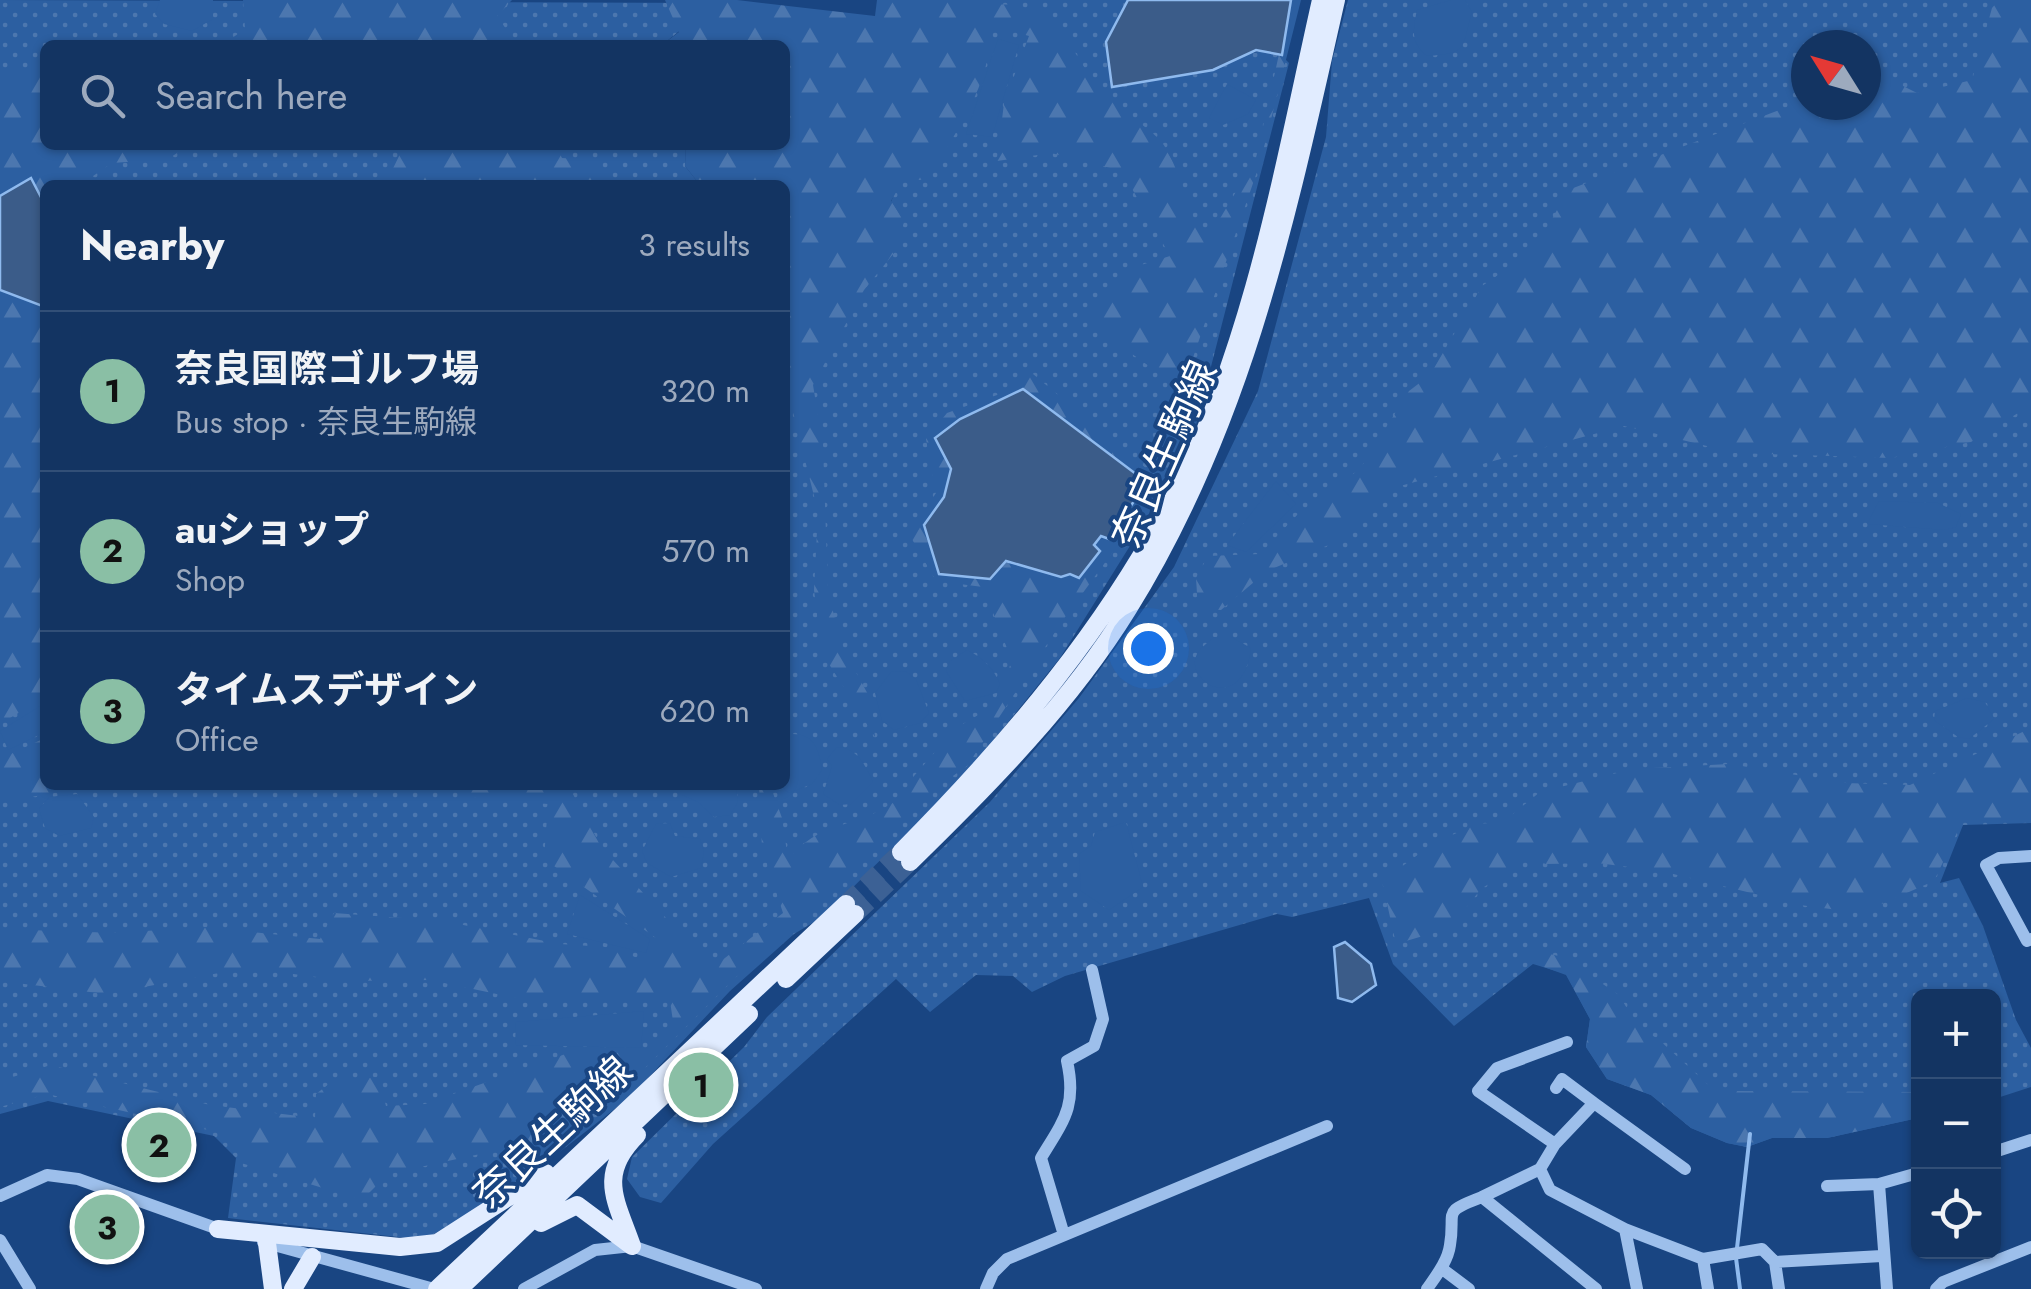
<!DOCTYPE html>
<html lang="en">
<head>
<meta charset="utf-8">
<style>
  body { margin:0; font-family:Jost,"Noto Sans JP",sans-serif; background:#203f6b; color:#f1f3f6 }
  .controls { position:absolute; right:30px; bottom:30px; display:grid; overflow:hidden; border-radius:15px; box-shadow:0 2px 8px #0004 }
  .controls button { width:90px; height:90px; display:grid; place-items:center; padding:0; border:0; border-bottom:2px solid #324f77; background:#133462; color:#f1f3f6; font:50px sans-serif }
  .compass { position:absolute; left:1791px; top:30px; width:90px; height:90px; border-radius:50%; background:#133462; box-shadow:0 2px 8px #0004; rotate:307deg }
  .you { position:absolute; left:1148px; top:648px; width:35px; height:35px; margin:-25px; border:8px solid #fff; border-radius:50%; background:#1a73e8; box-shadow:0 0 0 15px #1a73e833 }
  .badge { display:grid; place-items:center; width:65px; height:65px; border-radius:50%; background:#8abfa5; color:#111; font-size:32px; font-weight:700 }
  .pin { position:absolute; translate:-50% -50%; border:5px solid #fff; box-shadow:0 2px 10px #0006 }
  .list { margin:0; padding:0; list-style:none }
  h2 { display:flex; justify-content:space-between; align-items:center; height:130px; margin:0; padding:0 40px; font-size:42px }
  h2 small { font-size:32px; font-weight:400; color:#9daabe }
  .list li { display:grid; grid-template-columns:65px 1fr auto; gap:30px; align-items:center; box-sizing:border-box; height:160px; padding:0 40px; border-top:2px solid #324f77 }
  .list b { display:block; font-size:38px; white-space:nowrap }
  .list p { margin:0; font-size:32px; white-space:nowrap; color:#9daabe }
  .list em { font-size:32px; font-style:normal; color:#9daabe }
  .icon { flex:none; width:55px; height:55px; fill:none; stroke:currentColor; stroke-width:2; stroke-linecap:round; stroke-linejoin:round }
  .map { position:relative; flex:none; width:2031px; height:1289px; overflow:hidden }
  .search { position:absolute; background:#133462; box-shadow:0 2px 8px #0004; left:40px; top:40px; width:750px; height:110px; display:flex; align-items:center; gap:25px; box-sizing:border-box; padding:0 35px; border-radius:15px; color:#9daabe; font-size:38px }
  .panel { position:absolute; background:#133462; box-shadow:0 2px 8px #0004; left:40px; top:180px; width:750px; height:610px; border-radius:15px }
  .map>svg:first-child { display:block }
</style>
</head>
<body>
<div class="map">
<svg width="2031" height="1289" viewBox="0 0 2031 1289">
  <defs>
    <pattern id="grass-dots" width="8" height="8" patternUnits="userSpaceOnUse" patternTransform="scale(2.5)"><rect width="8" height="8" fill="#2c5fa1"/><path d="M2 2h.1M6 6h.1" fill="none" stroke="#4c77af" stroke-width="1.8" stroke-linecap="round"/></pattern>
    <pattern id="forest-firs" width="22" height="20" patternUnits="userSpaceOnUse" patternTransform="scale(2.5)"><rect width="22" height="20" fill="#2c5fa1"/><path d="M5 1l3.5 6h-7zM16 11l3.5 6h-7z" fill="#4c77af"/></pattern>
  </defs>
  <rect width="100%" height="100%" fill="#194582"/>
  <path fill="url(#grass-dots)" fill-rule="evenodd" d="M0 0 714 3 662 45H45V145H686L685 166 700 185H45V785H785V247L891 202 973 0H1128L1106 42 1213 70C1237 59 1268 38 1289 63L1196 425 1143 525 1060 658 963 778 824 916 794 934 730 991 630 1097 516 1186 432 1235 407 1238 228 1218 236 1158 214 1136 48 1101 0 1114Z
    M1348 0H2031V823L1963 825 1940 883 1959 878 1983 926 2016 1020 2031 1048V1087L1994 1099V996H1918V1118L1827 1138H1772L1747 1147 1727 1143 1691 1128 1651 1095 1607 1079 1586 1047 1590 1019 1566 974 1533 964 1454 1026 1393 964 1369 898 1292 917 1277 914 1065 976 1032 992 1013 976 976 975 930 1012 896 979 713 1144 661 1203 640 1197 627 1179 632 1157 744 1047 767 1017 990 802 1079 698 1174 567 1258 391 1326 137 1332 61ZM1806 45H1866V105H1806Z"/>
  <path fill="url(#forest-firs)" fill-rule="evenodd" d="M243 0H512L497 16 517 45H222L245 29Z
    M665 0H737L875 16 877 0H988L993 5C1055 0 1068 45 1094 82 1110 105 1138 119 1158 138 1174 153 1189 207 1198 230L1212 232 1256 158 1291 0H1301L1260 163 1187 375 1185 412 1167 478 1063 620 967 766 933 790 856 865 832 895 735 978 621 1092 559 1137 388 1174 362 1200 241 1163 240 1156 217 1132 47 1094 0 1107V1081L51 1065 210 1105 315 1118 316 1094 343 1073 351 1080 378 1077 386 1106 425 1104 585 1047 649 1053 674 1028 670 1001 521 999 430 980 348 981 246 968 106 994 0 981V929L116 933 204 927 320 939 334 913 443 921 560 944 605 947 650 962 656 938 544 859 548 804 469 797 442 785H568L602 848 712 968 783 913 762 848 759 785H770L782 818 788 859C810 834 826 830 857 820 875 815 892 803 908 794L914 776 956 728 992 707 1012 661 983 587 936 581 909 534 936 493 926 439 947 413 1011 390 1033 374 1153 474 1181 389 1086 321 1128 269 1170 256 1122 171 1051 153 997 161 1004 103 1029 36 991 25C992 83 957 131 927 179L902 182 891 201 904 221 898 248 864 290 813 385 823 446 828 593 843 648 871 700 875 737 822 653 814 590 818 512 785 380V185H700L685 166 686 145H785V45H662L679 32ZM1023 389 1136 474 1108 539 1101 536 1061 577 1006 561 924 525 944 497 951 468 935 438 960 419Z
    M1999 0H2031V405L1971 442 1890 458 1736 453 1624 426 1385 490 1331 544 1267 571 1221 610 1198 609 1196 578 1208 556 1260 554 1299 513 1360 469 1409 391 1430 375 1482 286 1535 250 1568 190 1806 100V105H1866V76L1875 72 1917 93 1972 80 1992 8Z
    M45 64V145H189L168 159 112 163 80 185H45V205L31 179 0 196V75Z
    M396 145H555L562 158 597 160 611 185H385L401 152Z
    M0 290 45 307V697L0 724Z
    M2031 728V820H1963L1934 881 1861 913 1800 905 1661 871 1597 863 1546 864 1528 858 1481 889 1450 928 1396 944 1382 881 1434 843 1477 824 1503 822 1540 792 1633 769 1729 764 1845 783 1910 785Z
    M45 738V785H94L0 803V759Z
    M1523 948 1563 957 1619 995 1640 1030 1657 1038 1715 1091 1918 1092V1118L1827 1138H1772L1747 1147 1727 1143 1691 1128 1651 1095 1607 1079 1586 1047 1590 1019 1566 975 1533 963Z"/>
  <path fill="#2c5fa1" d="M160 0H213V19L192 31 164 24 155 14Z
    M1451 0H1465L1472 12C1461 49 1469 53 1427 56 1410 43 1413 29 1417 10Z
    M998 39 1019 45 992 137 966 134Z
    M1227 84 1256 100 1248 114 1223 125 1209 118Z
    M1276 481 1296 504 1246 552 1227 545Z
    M1879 501 1938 503 1961 514 1956 527 1945 530 1867 524Z
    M1214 637H1231L1251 648C1243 716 1183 682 1197 654 1200 648 1210 641 1214 637Z
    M967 650C983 658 993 667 1000 684L996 693 965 701 946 671 950 661Z
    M905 671 916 679 929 713 920 723 894 730 882 721 875 693 891 672Z
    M1967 698 1985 702 1994 719 1969 739 1958 737 1934 720 1935 711Z
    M45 703V732L8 750 0 731Z
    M792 734C815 734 819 750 822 770L812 784 789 793 780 785H785V738Z
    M837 747C858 748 865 765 873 782L851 804 840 805 823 794 832 766 827 759Z
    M682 785H736L738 802 730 815 714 817 698 802 682 795Z
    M77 794 94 817 91 828 59 836 45 828 39 809 49 797Z
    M1126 822 1143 887 1109 910 1081 891 1079 854 1091 846 1095 832Z
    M670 823 675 836 700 839 704 852 701 868 671 877 647 863 642 851 656 824Z
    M580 895 650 939 646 953 567 934Z
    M644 1011 641 1048 515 1045 516 1022Z"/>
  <path fill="#3b5c89" stroke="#8fbaee" stroke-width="2.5" d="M1128 0H1291L1282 55 1256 50 1213 70 1112 87 1106 42Z
    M31 178 45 205V307L0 290V196Z
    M1023 389 1136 474 1142 489 1109 539 1101 536 1094 545 1100 551 1079 578 1070 574 1061 577 1006 561 990 579 939 574 924 525 944 497 951 469 935 438 960 419Z
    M1345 942 1371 964 1376 985 1352 1002 1338 998 1334 947Z"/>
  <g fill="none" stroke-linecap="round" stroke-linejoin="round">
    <path stroke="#8fbaee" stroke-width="4" d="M1737 1248 1750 1134
      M1736 1258 1740 1289"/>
    <path stroke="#3c6195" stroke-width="18" stroke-dasharray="18 9" stroke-linecap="butt" d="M846 904 901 852
      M855 914 910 862"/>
    <path stroke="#9dbfeb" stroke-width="12" d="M2031 856 1999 858 1986 865 2027 941 2031 939
      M1556 1088 1562 1079 1594 1103
      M1555 1144 1478 1091 1497 1068 1567 1042
      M1994 1152 2031 1140
      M1540 1169 1555 1144 1594 1103 1685 1169
      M1827 1186 1879 1184
      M0 1196 47 1175 78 1179 224 1231
      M1625 1229 1637 1289
      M1064 1235 1041 1158C1064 1120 1077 1106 1067 1061L1094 1046 1103 1019 1092 970
      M0 1240 30 1289
      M263 1242 434 1289
      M1703 1259 1708 1289
      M1775 1262 1779 1289
      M1441 1268 1469 1289
      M524 1289 595 1250 632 1246 756 1289
      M986 1289 993 1273 1007 1259 1327 1126
      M1427 1289C1436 1276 1448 1261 1450 1245 1456 1210 1440 1213 1482 1197
      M1596 1289 1482 1197 1540 1169 1550 1190 1625 1229 1703 1259 1762 1249 1775 1262 1882 1256
      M1887 1289 1879 1184 1918 1173
      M1936 1289 1943 1282 2031 1247"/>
    <path stroke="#e1ecff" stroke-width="18" d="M901 852C1011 741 1109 626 1180 486 1255 335 1284 164 1321 0
      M910 862C989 785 1070 703 1128 609 1245 421 1288 212 1336 0
      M786 979 855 914
      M541 1223 577 1205 632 1246
      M218 1229 400 1247 437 1243 546 1173
      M267 1243 273 1289
      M632 1246C616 1200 597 1175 637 1135
      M293 1289 312 1257
      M437 1289 846 904
      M459 1289 749 1014"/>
  </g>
  <g text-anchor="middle" stroke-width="8" stroke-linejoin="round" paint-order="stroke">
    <g font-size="40" fill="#fff" stroke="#194582">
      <text transform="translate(1164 454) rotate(-66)" y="14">奈良生駒線</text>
      <text transform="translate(552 1132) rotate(-43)" y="14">奈良生駒線</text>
    </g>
  </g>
</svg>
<div class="controls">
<button>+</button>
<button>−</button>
<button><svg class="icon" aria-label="locate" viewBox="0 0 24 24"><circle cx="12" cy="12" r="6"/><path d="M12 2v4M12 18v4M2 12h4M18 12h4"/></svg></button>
</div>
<svg class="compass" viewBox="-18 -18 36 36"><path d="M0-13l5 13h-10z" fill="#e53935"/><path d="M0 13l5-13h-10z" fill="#9daabe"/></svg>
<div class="you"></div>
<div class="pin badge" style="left:701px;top:1085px">1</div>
<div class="pin badge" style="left:159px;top:1145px">2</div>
<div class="pin badge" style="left:107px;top:1227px">3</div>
<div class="search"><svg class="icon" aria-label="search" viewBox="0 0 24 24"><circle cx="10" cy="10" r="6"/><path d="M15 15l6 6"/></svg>Search here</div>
<section class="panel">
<h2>Nearby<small>3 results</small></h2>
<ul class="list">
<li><span class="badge">1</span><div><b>奈良国際ゴルフ場</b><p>Bus stop · 奈良生駒線</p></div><em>320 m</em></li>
<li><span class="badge">2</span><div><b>auショップ</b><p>Shop</p></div><em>570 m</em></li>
<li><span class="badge">3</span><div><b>タイムスデザイン</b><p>Office</p></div><em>620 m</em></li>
</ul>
</section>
</div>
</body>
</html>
